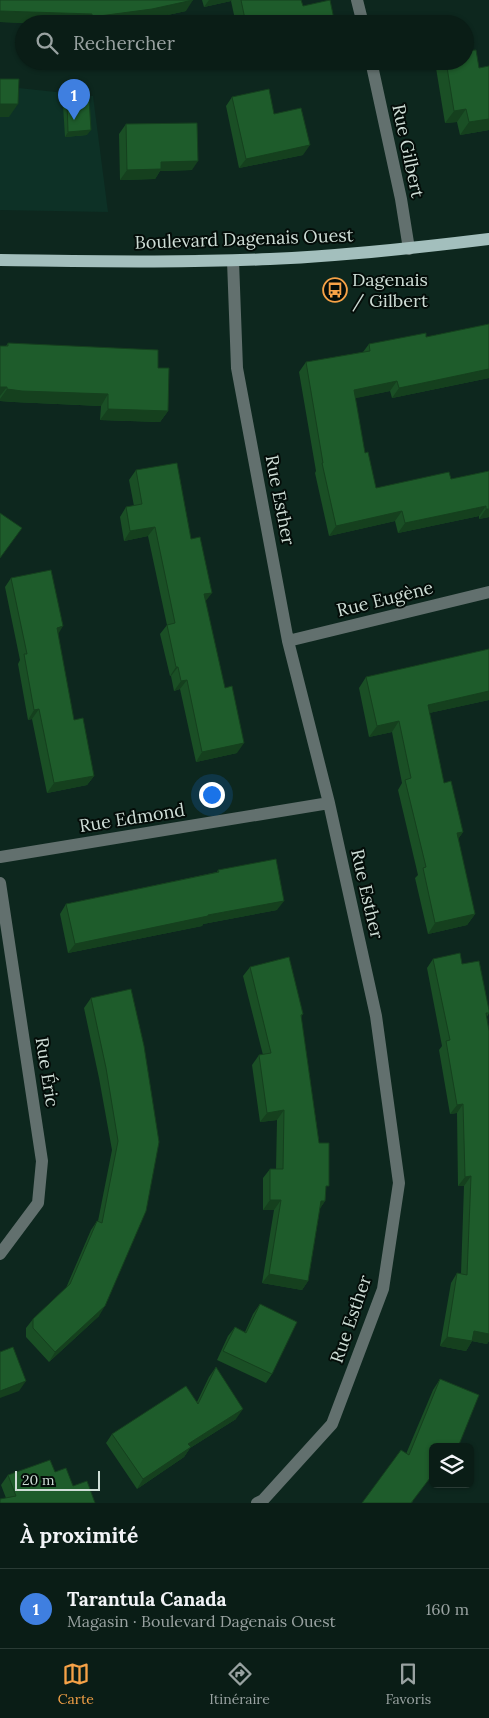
<!DOCTYPE html>
<html lang="fr">
<head>
<meta charset="utf-8">
<style>
  body { margin:0; font-family:Lora,serif; background:#13261f; color:#f1f3f6 }
  .controls { position:absolute; right:15px; bottom:15px; display:grid; overflow:hidden; border-radius:8px; box-shadow:0 1px 4px #0004 }
  .controls button { width:45px; height:45px; display:grid; place-items:center; padding:0; border:0; border-bottom:1px solid #2a3b35; background:#0a1d16; color:#f1f3f6; font:25px sans-serif }
  .scale { position:absolute; left:15px; bottom:12px; width:85px; box-sizing:border-box; padding-left:5px; border:2px solid #ceddd6; border-top:0; font-size:14px; line-height:18px; white-space:nowrap; color:#ceddd6; -webkit-text-stroke:4px #040d09; paint-order:stroke }
  .you { position:absolute; left:211px; top:794px; width:18px; height:18px; margin:-12px; border:4px solid #fff; border-radius:50%; background:#1a73e8; box-shadow:0 0 0 8px #1a73e833 }
  .badge { display:grid; place-items:center; width:32px; height:32px; border-radius:50%; background:#f6a247; color:#fff; font-size:16px; font-weight:700 }
  .pin { position:absolute; translate:-50% -41px; filter:drop-shadow(0 1px 2px #0008) }
  .pin::after { content:''; position:absolute; top:26px; width:18px; height:15px; background:inherit; clip-path:polygon(0 0,100% 0,50% 100%) }
  .list { margin:0; padding:0; list-style:none }
  h2 { display:flex; justify-content:space-between; align-items:center; height:65px; margin:0; padding:0 20px; font-size:21px }
  h2 small { font-size:16px; font-weight:400; color:#99a2a1 }
  .list li { display:grid; grid-template-columns:32px 1fr auto; gap:15px; align-items:center; box-sizing:border-box; height:80px; padding:0 20px; border-top:1px solid #2a3b35 }
  .list b { display:block; font-size:19px; white-space:nowrap }
  .list p { margin:0; font-size:16px; white-space:nowrap; color:#99a2a1 }
  .list em { font-size:16px; font-style:normal; color:#99a2a1 }
  .icon { flex:none; width:28px; height:28px; fill:none; stroke:currentColor; stroke-width:2; stroke-linecap:round; stroke-linejoin:round }
  .map { position:relative; flex:none; width:489px; height:1503px; overflow:hidden }
  .search { position:absolute; background:#0a1d16; box-shadow:0 1px 4px #0004; left:15px; right:15px; top:15px; height:55px; display:flex; align-items:center; gap:12px; box-sizing:border-box; padding:0 18px; border-radius:28px; color:#99a2a1; font-size:19px }
  .sheet { height:145px; background:#0a1d16 }
  nav { display:flex; justify-content:space-around; align-items:center; box-sizing:border-box; height:70px; border-top:1px solid #2a3b35; background:#0a1d16; font-size:14px; color:#99a2a1 }
  nav a { display:grid; justify-items:center; gap:2px }
  nav .on { color:#f6a247 }
  .map>svg:first-child { display:block }
</style>
</head>
<body>
<div class="map">
<svg width="489" height="1503" viewBox="0 0 489 1503">
  <rect width="100%" height="100%" fill="#0d271e"/>
  <path fill="#0d3126" d="M0 86 93 96 108 212 0 210Z"/>
  <g fill="none" stroke-linecap="round" stroke-linejoin="round">
    <path stroke="#62706e" stroke-width="12" d="M357 0 363 24
      M371 61 401 199 409 249
      M233 261 237 368 288 641 329 803 376 1016 399 1183 383 1289 332 1424 263 1500 257 1503
      M288 641 489 592
      M0 857 329 803
      M0 883 42 1161 38 1203 0 1254"/>
    <path stroke="#a3bfbd" stroke-width="12" d="M0 260C90 261 180 263 270 259 343 256 416 248 489 239"/>
  </g>
  <path fill="#1a4f25" d="M0 0 186 11 145 20 115 24H56L0 22Z
    M202 0H301L303 6 335 24H236L231 1 204 7Z
    M244 61H286L246 70Z
    M440 61H465L479 68 489 66V130L460 135 457 122 445 123 436 68Z
    M232 97 274 114 303 155 239 168 226 106Z
    M67 100 87 135 65 137 63 105Z
    M126 124 192 170 160 171 155 179 120 180 119 134Z
    M489 324V378L392 398 390 391 355 398 365 453 376 488 451 479 489 471V517L479 519V516L398 533 395 521 329 536 315 473 316 471 299 372 306 362 363 352 369 344 426 337Z
    M8 343 158 368 168 411 160 422 100 420 101 406 14 402 0 401V346H6Z
    M136 470 191 539 205 602 237 753 196 762 180 689 174 691 171 676H170L160 634 167 625 148 536 124 541 120 517 126 507 134 506 129 480Z
    M11 578 74 720 94 776 87 785 47 793 32 719 28 720 18 664 20 660 5 587Z
    M489 649V700L429 713 444 783 463 832 458 839 475 914 467 925 428 934 415 878 418 875 398 790 402 783 392 732 369 737 359 688 366 677Z
    M218 870 277 910 203 924 202 926 68 953 60 914 66 904 217 872Z
    M433 959 462 964 489 1013 487 1017 489 1031V1341L487 1344 472 1341 466 1351 440 1346 451 1283 457 1273 461 1274 464 1186H458L457 1113 450 1114 439 1050 442 1046 427 968Z
    M250 967 303 1014 301 1017 326 1190 325 1201 320 1208 308 1281 302 1290 262 1283 274 1210H263V1178L270 1169H276L277 1120 260 1122 252 1065 259 1055H263L243 976Z
    M91 998 144 1046 99 1316 49 1362 26 1337V1328L33 1319 66 1288 91 1230 97 1221H98L112 1150 99 1078 84 1008Z
    M260 1304 272 1374 266 1383 217 1360 228 1336 235 1327 245 1332 253 1314Z
    M216 1367 236 1419 190 1448 184 1457 137 1489 106 1443 112 1434 197 1402 209 1377Z
    M440 1379 433 1447 412 1503 406 1454 433 1390Z
    M55 1472 73 1486 6 1498 1 1485 8 1475Z"/>
  <path fill="#15401e" d="M193 0 186 11 145 20 115 24H88L92 17Z
    M209 0H232L231 1 204 7Z
    M0 11 92 14 85 24H56L0 22Z
    M252 61H286L246 70Z
    M0 104H18L9 117H0Z
    M466 109 457 122 445 123 454 111Z
    M489 119V130L460 135 469 122Z
    M91 130 87 135 65 137 68 132Z
    M310 145 303 155 239 168 246 159Z
    M198 161 192 170 160 171 155 179 120 180 127 170 161 162Z
    M489 369V378L392 398 399 388Z
    M397 381 390 391 347 400 354 390Z
    M0 387H7L0 396Z
    M7 389 108 394 101 406 14 402 0 401V399Z
    M108 409 168 411 160 422 100 420Z
    M486 506 479 516 398 533 405 523Z
    M486 509H489V517L479 519Z
    M402 511 395 521 329 536 336 526Z
    M155 527 148 536 124 541 130 531Z
    M212 593 205 602 204 594Z
    M63 626 57 636V628Z
    M176 667H178L171 676H170Z
    M187 680 180 689 174 691 181 681Z
    M489 691V700L420 715 428 705Z
    M39 709 32 719 28 720 34 710Z
    M399 721 392 732 369 737 377 726Z
    M244 743 237 753 196 762 202 752Z
    M94 776 87 785 47 793 54 783Z
    M463 832 456 842 457 833Z
    M284 901 277 910 203 924 202 926 68 953 75 944 208 915Z
    M475 914 467 925 428 934 435 923Z
    M463 1104 457 1113 450 1114 457 1105Z
    M284 1110 277 1120 260 1122 267 1113Z
    M471 1176 464 1186H458L465 1177Z
    M270 1200H281L274 1210H263Z
    M321 1201H325L319 1210Z
    M269 1274 308 1281 302 1290 262 1283Z
    M105 1306 99 1316 49 1362 55 1352Z
    M474 1331 489 1334V1341L487 1344 472 1341 466 1351 440 1346 447 1337Z
    M26 1381 19 1391 0 1398V1391Z
    M243 1409 236 1419 190 1448 184 1457 137 1489 143 1479 188 1444Z"/>
  <path fill="#1e5c2b" stroke="#15401e" d="M0 0H193L152 9 92 17V14L0 11Z
    M241 0H301L303 6 330 0 335 24H246Z
    M476 50 479 68 489 66V119L469 122 466 109 454 111 446 61H465V51Z
    M0 79H19L18 104H0Z
    M269 89 274 114 301 108 310 145 246 159 232 97Z
    M89 98 91 130 68 132 67 100Z
    M197 123 198 161 161 162V169L127 170 126 124Z
    M489 324V369L399 388 397 381 354 390 365 453 368 452 376 488 449 472 451 479 489 471V509H486V506L405 523 402 511 336 526 322 463H323L306 362 370 351 369 344 426 333V337Z
    M8 343 158 350V368H169L168 411 108 409V394L22 391 7 389V387H0V346H8Z
    M177 463 191 539 200 537 212 593 204 594 225 688 232 686 244 743 202 752 187 680 181 681 178 667H176L167 625 175 623 155 527 130 531 126 507 142 504 136 470Z
    M0 513 22 528 0 558Z
    M51 570 63 626 57 628 74 720 83 718 94 776 54 783 39 709 34 710 24 654H27L11 578Z
    M489 649V691L428 705 444 783 451 781 463 832 457 833 475 914 435 923 423 868 426 867 405 780 411 778 399 721 377 726 366 677Z
    M276 859 284 901 208 915V916L75 944 66 904 219 872 218 870Z
    M460 953 462 964 479 961 489 1010V1013H486L489 1031V1334L474 1331 472 1341 447 1337 457 1273 467 1275 471 1176 465 1177 463 1104 457 1105 446 1041 450 1040 433 959Z
    M289 957 303 1014 301 1015 319 1143H329V1186H326L325 1201H321L308 1281 269 1274 281 1200H270V1169H283L284 1110 267 1113 259 1055 271 1053 250 967Z
    M131 989 144 1046 159 1142 146 1211 105 1306 55 1352 33 1328V1319L70 1284 97 1221 102 1223 118 1141 106 1068 91 998Z
    M260 1304 297 1322 272 1374 223 1351 235 1327 246 1333Z
    M13 1347 26 1381 0 1391V1352Z
    M216 1367 243 1409 188 1444 191 1447 143 1479 112 1434 186 1386 198 1404Z
    M440 1379 479 1395 458 1447H433V1474L411 1503H362L401 1450 409 1455Z
    M50 1460 55 1472 66 1468 73 1486 87 1481 95 1503H0V1499L16 1496 8 1475Z"/>
  <defs>
    <g id="bus-ring" transform="scale(1.25)"><circle r="9.5" fill="#040d09" stroke="#f6a247" stroke-width="1.5"/><path d="M-5-6H5V4H4V6H2V4H-2V6H-4V4H-5ZM-3.5-4V0h7V-4ZM-3.5 1.2v1.5H-2V1.2ZM2 1.2v1.5H3.5V1.2Z" fill="#f6a247"/></g>
  </defs>
  <g fill-rule="evenodd">
    <use href="#bus-ring" x="335" y="290"/>
  </g>
  <g text-anchor="middle" stroke-width="4" stroke-linejoin="round" paint-order="stroke">
    <g font-size="18" fill="#ceddd6" stroke="#040d09">
      <text transform="translate(408 151) rotate(78)" y="6">Rue Gilbert</text>
      <text transform="translate(244 239) rotate(-2)" y="6">Boulevard Dagenais Ouest</text>
      <text transform="translate(280 500) rotate(79)" y="6">Rue Esther</text>
      <text transform="translate(385 599) rotate(-14)" y="6">Rue Eugène</text>
      <text transform="translate(132 818) rotate(-9)" y="6">Rue Edmond</text>
      <text transform="translate(367 894) rotate(77)" y="6">Rue Esther</text>
      <text transform="translate(47 1072) rotate(81)" y="6">Rue Éric</text>
      <text transform="translate(351 1319) rotate(-71)" y="6">Rue Esther</text>
    </g>
    <g font-size="18" fill="#ceddd6" stroke="#040d09" text-anchor="start">
      <text x="352" y="286">Dagenais<tspan x="352" dy="21">/ Gilbert</tspan></text>
    </g>
  </g>
</svg>
<div class="controls">
<button><svg class="icon" aria-label="layers" viewBox="0 0 24 24"><path d="M12 4l9 5-9 5-9-5zM3 14l9 5 9-5"/></svg></button>
</div>
<div class="scale">20 m</div>
<div class="you"></div>
<div class="pin badge" style="left:74px;top:120px;background:#3f7fe0">1</div>
<div class="search"><svg class="icon" aria-label="search" viewBox="0 0 24 24"><circle cx="10" cy="10" r="6"/><path d="M15 15l6 6"/></svg>Rechercher</div>
</div>
<section class="sheet">
<h2>À proximité<small></small></h2>
<ul class="list">
<li><span class="badge" style="background:#3f7fe0">1</span><div><b>Tarantula Canada</b><p>Magasin · Boulevard Dagenais Ouest</p></div><em>160 m</em></li>
</ul>
</section>
<nav>
<a class="on"><svg class="icon" aria-label="map" viewBox="0 0 24 24"><path d="M3 6l6-2 6 2 6-2v14l-6 2-6-2-6 2zM9 4v14M15 6v14"/></svg>Carte</a>
<a><svg class="icon" aria-label="directions" viewBox="0 0 24 24"><path d="M12 3l9 9-9 9-9-9zM9 14v-3h6M13 9l2 2-2 2"/></svg>Itinéraire</a>
<a><svg class="icon" aria-label="saved" viewBox="0 0 24 24"><path d="M7 4h10v16l-5-4-5 4z"/></svg>Favoris</a>
</nav>
</body>
</html>
